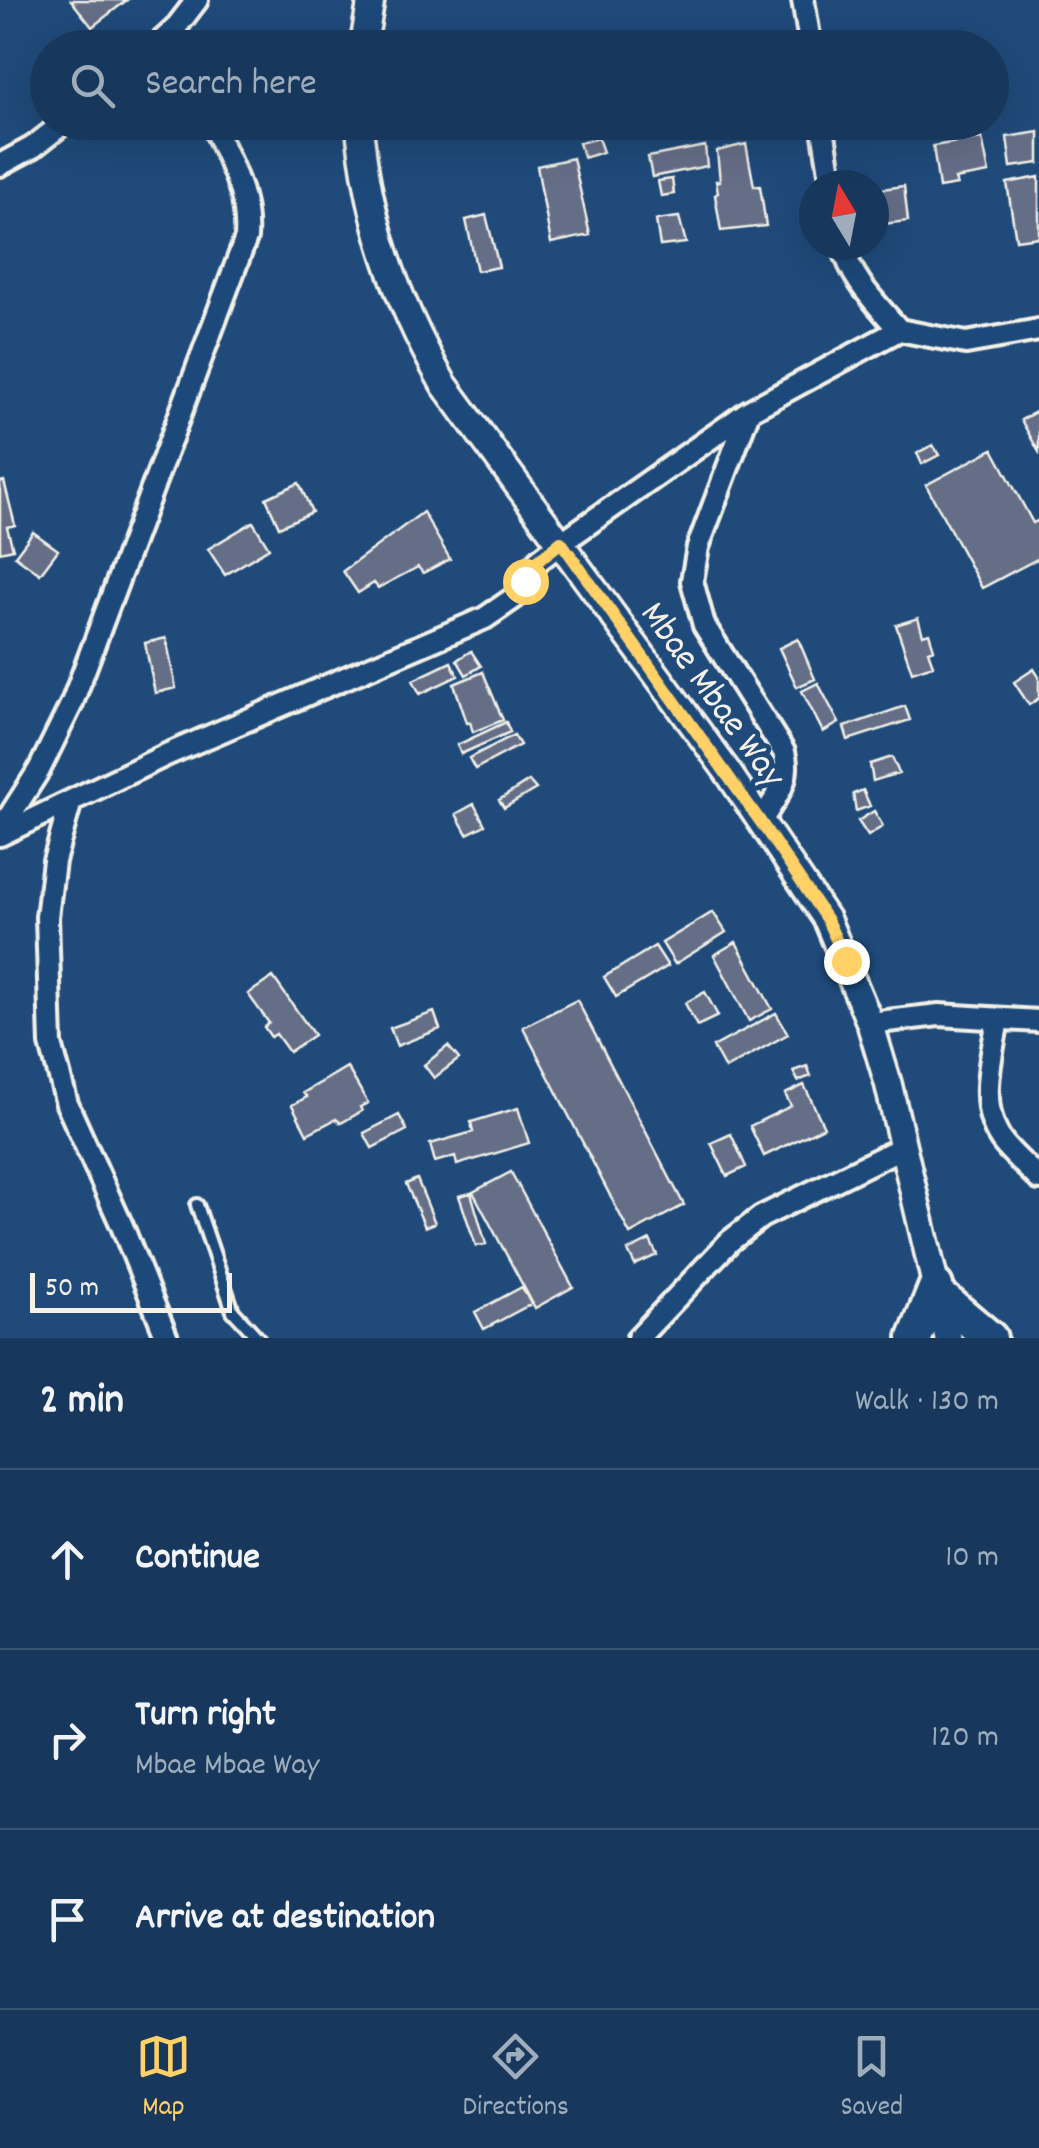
<!DOCTYPE html>
<html lang="en">
<head>
<meta charset="utf-8">
<style>
  body { margin:0; font-family:Dekko,sans-serif; background:#203f62; color:#f1f3f6 }
  .compass { position:absolute; left:799px; top:170px; width:90px; height:90px; border-radius:50%; background:#17385c; box-shadow:0 10px 40px #0002; rotate:350deg }
  .scale { position:absolute; left:30px; bottom:25px; width:202px; box-sizing:border-box; padding-left:10px; border:5px solid #f4f1e8; border-top:0; font-size:28px; line-height:35px; white-space:nowrap; color:#f4f1e8; -webkit-text-stroke:8px #1f4a7a; paint-order:stroke }
  .stop { position:absolute; width:30px; height:30px; margin:-22px; border:8px solid #ffd166; border-radius:50%; background:#fff }
  .stop.end { background:#ffd166; border-color:#fff; box-shadow:0 2px 10px #0008 }
  .list { margin:0; padding:0; list-style:none }
  h2 { display:flex; justify-content:space-between; align-items:center; height:130px; margin:0; padding:0 40px; font-size:42px }
  h2 small { font-size:32px; font-weight:400; color:#9eacbb }
  .list li { display:grid; grid-template-columns:65px 1fr auto; gap:30px; align-items:center; box-sizing:border-box; height:180px; padding:0 40px; border-top:2px solid #365272 }
  .list b { display:block; font-size:38px; white-space:nowrap }
  .list p { margin:0; font-size:32px; white-space:nowrap; color:#9eacbb }
  .list em { font-size:32px; font-style:normal; color:#9eacbb }
  .icon { flex:none; width:55px; height:55px; fill:none; stroke:currentColor; stroke-width:2; stroke-linecap:round; stroke-linejoin:round }
  .map { position:relative; flex:none; width:1039px; height:1338px; overflow:hidden }
  .search { position:absolute; background:#17385c; box-shadow:0 10px 40px #0002; left:30px; right:30px; top:30px; height:110px; display:flex; align-items:center; gap:25px; box-sizing:border-box; padding:0 35px; border-radius:55px; color:#9eacbb; font-size:38px }
  .sheet { height:670px; background:#17385c }
  nav { display:flex; justify-content:space-around; align-items:center; box-sizing:border-box; height:140px; border-top:2px solid #365272; background:#17385c; font-size:28px; color:#9eacbb }
  nav a { display:grid; justify-items:center; gap:5px }
  nav .on { color:#ffd166 }
  .map>svg:first-child { display:block }
</style>
</head>
<body>
<div class="map">
<svg width="1039" height="1338" viewBox="0 0 1039 1338">
  <rect width="100%" height="100%" fill="#1f4a7a"/>
  <filter id="ink" filterUnits="userSpaceOnUse"><feTurbulence type="fractalNoise" baseFrequency=".01" numOctaves="2"/><feDisplacementMap in="SourceGraphic" scale="20" xChannelSelector="R" yChannelSelector="G"/><feConvolveMatrix kernelMatrix="1 2 1 2 8 2 1 2 1" color-interpolation-filters="sRGB"/></filter>
  <g filter="url(#ink)">
    <path fill="#656e87" stroke="#f4f1e8" stroke-width="2.5" d="M71 0H127L92 27Z
      M1039 132V163L1011 167 1007 137Z
      M598 138 603 152 584 158 579 143Z
      M982 138 989 173 955 179 957 185 939 188 933 146Z
      M746 144 754 186H760L766 226 721 231 715 195 718 193 716 181H720L717 151Z
      M705 146 707 166 652 177 648 157Z
      M573 158 590 235 551 243 537 166Z
      M1039 177V237L1016 240 1007 183Z
      M672 179 674 194 661 196 658 181Z
      M904 186 908 221 874 225V190Z
      M486 215 499 267 477 271 466 220Z
      M679 217 686 243 660 246 656 220Z
      M1039 410V452L1021 420Z
      M933 445 939 455 922 464 917 453Z
      M993 449 1033 523 1039 520V558L982 588 926 485Z
      M4 481 15 525 7 527 13 549 0 552V482Z
      M299 483 312 512 279 527 266 498Z
      M423 512 450 559 423 573 418 567 378 588 374 583 358 593 343 571Z
      M253 522 269 548 225 575 208 549Z
      M33 532 58 550 40 574 15 556Z
      M918 618 923 635 929 633 934 649 928 651 933 665 912 672 896 625Z
      M166 638 176 688 155 693 145 643Z
      M798 639 815 679 797 687 779 648Z
      M471 651 481 666 466 675 457 660Z
      M451 662 458 676 420 694 413 680Z
      M1034 669 1039 677V698L1029 705 1014 682Z
      M483 672 503 720 473 732 470 722 467 723 454 684Z
      M818 683 839 723 823 732 802 691Z
      M905 706 910 720 848 740 844 727Z
      M506 722 510 732 461 754 457 745Z
      M514 735 520 745 475 769 469 758Z
      M892 757 899 773 873 781 870 764Z
      M529 781 536 789 504 808 499 800Z
      M863 790 870 806 856 811 853 794Z
      M474 804 485 825 467 834 456 814Z
      M874 811 883 826 868 836 858 821Z
      M713 912 726 932 675 964 662 943Z
      M736 942 772 1009 749 1021 714 955Z
      M655 946 668 966 616 997 604 977Z
      M273 977 314 1035 289 1052 276 1034 271 1037 264 1027 269 1023 248 994Z
      M705 992 718 1016 697 1026 685 1003Z
      M577 1000 684 1205 630 1234 523 1027Z
      M434 1012 440 1029 397 1046 390 1028Z
      M776 1013 788 1034 725 1069 713 1047Z
      M448 1046 459 1059 434 1078 424 1065Z
      M807 1066 811 1076 798 1081 793 1071Z
      M347 1067 368 1103 360 1107 362 1111 341 1123 336 1119 307 1134 292 1105 307 1097 303 1093Z
      M804 1085 824 1127 764 1156 750 1126 791 1106 785 1094Z
      M518 1108 529 1143 457 1165 455 1156 435 1162 430 1144 473 1132 471 1122Z
      M399 1115 407 1130 372 1148 364 1133Z
      M731 1134 746 1167 727 1176 711 1143Z
      M511 1172 573 1287 535 1308 473 1192Z
      M417 1179 435 1223 425 1227 406 1184Z
      M471 1193 486 1244 476 1246 459 1196Z
      M650 1240 657 1255 635 1265 628 1251Z
      M522 1287 531 1304 484 1329 475 1312Z"/>
    <g fill="none" stroke-linecap="round" stroke-linejoin="round">
      <g stroke="#f4f1e8" stroke-width="18">
        <path id="service" d="M197 1205 233 1311 258 1338"/>
      </g>
      <g stroke="#f4f1e8" stroke-width="28">
        <path id="minor" d="M803 0 811 48
          M154 48 174 30 197 0
          M822 122 832 185
          M0 165 33 147 65 122
          M843 245C850 279 877 304 899 330
          M749 411 698 547 692 581 704 625 784 752C792 780 776 797 761 821
          M71 801 54 861 47 917 51 1044 67 1104 122 1226 167 1338
          M0 831 39 770 72 703 246 238C249 192 229 164 212 122
          M0 835 166 755 485 618 514 598 539 560 561 543 749 411 899 330 966 343 1039 330
          M998 1020C991 1059 976 1111 1005 1145 1015 1157 1028 1168 1039 1179
          M870 1023 939 1015 1039 1021
          M638 1338 730 1241 761 1217 903 1147"/>
      </g>
      <g stroke="#f4f1e8" stroke-width="32">
        <path id="tertiary" d="M363 48 371 0
          M359 122C368 220 395 298 443 383L727 771 827 920 870 1023 888 1083 948 1338"/>
      </g>
      <g stroke="#f4f1e8" stroke-width="40">
        <path id="primary" d="M939 1295 990 1338
          M915 1338 936 1286"/>
      </g>
      <use href="#service" stroke="#1f4a7a" stroke-width="10"/>
      <use href="#minor" stroke="#1f4a7a" stroke-width="20"/>
      <use href="#tertiary" stroke="#1f4a7a" stroke-width="25"/>
      <use href="#primary" stroke="#1f4a7a" stroke-width="32"/>
    </g>
  </g>
  <g fill="none" stroke-linecap="round" stroke-linejoin="round" filter="url(#ink)">
    <path stroke="#ffd166" stroke-width="12" d="M525 581 539 560 561 542 760 821 827 920 846 961"/>
  </g>
  <g text-anchor="middle" stroke-width="10" stroke-linejoin="round" paint-order="stroke">
    <g font-size="38" fill="#f4f1e8" stroke="#1f4a7a">
      <text transform="translate(715 693) rotate(54)" y="13">Mbae Mbae Way</text>
    </g>
  </g>
</svg>
<svg class="compass" viewBox="-18 -18 36 36"><path d="M0-13l5 13h-10z" fill="#e53935"/><path d="M0 13l5-13h-10z" fill="#9eacbb"/></svg>
<div class="scale">50 m</div>
<div class="stop" style="left:525px;top:581px"></div>
<div class="stop end" style="left:846px;top:961px"></div>
<div class="search"><svg class="icon" aria-label="search" viewBox="0 0 24 24"><circle cx="10" cy="10" r="6"/><path d="M15 15l6 6"/></svg>Search here</div>
</div>
<section class="sheet">
<h2>2 min<small>Walk · 130 m</small></h2>
<ul class="list">
<li><svg class="icon" aria-label="ahead" viewBox="0 0 24 24"><path d="M12 20V5M6 11l6-6 6 6"/></svg><div><b>Continue</b></div><em>10 m</em></li>
<li><svg class="icon" aria-label="right" viewBox="0 0 24 24"><path d="M7 20v-9h11M14 6l5 5-5 5"/></svg><div><b>Turn right</b><p>Mbae Mbae Way</p></div><em>120 m</em></li>
<li><svg class="icon" aria-label="arrive" viewBox="0 0 24 24"><path d="M6 21V4h12l-3 4 3 4H6"/></svg><div><b>Arrive at destination</b></div></li>
</ul>
</section>
<nav>
<a class="on"><svg class="icon" aria-label="map" viewBox="0 0 24 24"><path d="M3 6l6-2 6 2 6-2v14l-6 2-6-2-6 2zM9 4v14M15 6v14"/></svg>Map</a>
<a><svg class="icon" aria-label="directions" viewBox="0 0 24 24"><path d="M12 3l9 9-9 9-9-9zM9 14v-3h6M13 9l2 2-2 2"/></svg>Directions</a>
<a><svg class="icon" aria-label="saved" viewBox="0 0 24 24"><path d="M7 4h10v16l-5-4-5 4z"/></svg>Saved</a>
</nav>
</body>
</html>
